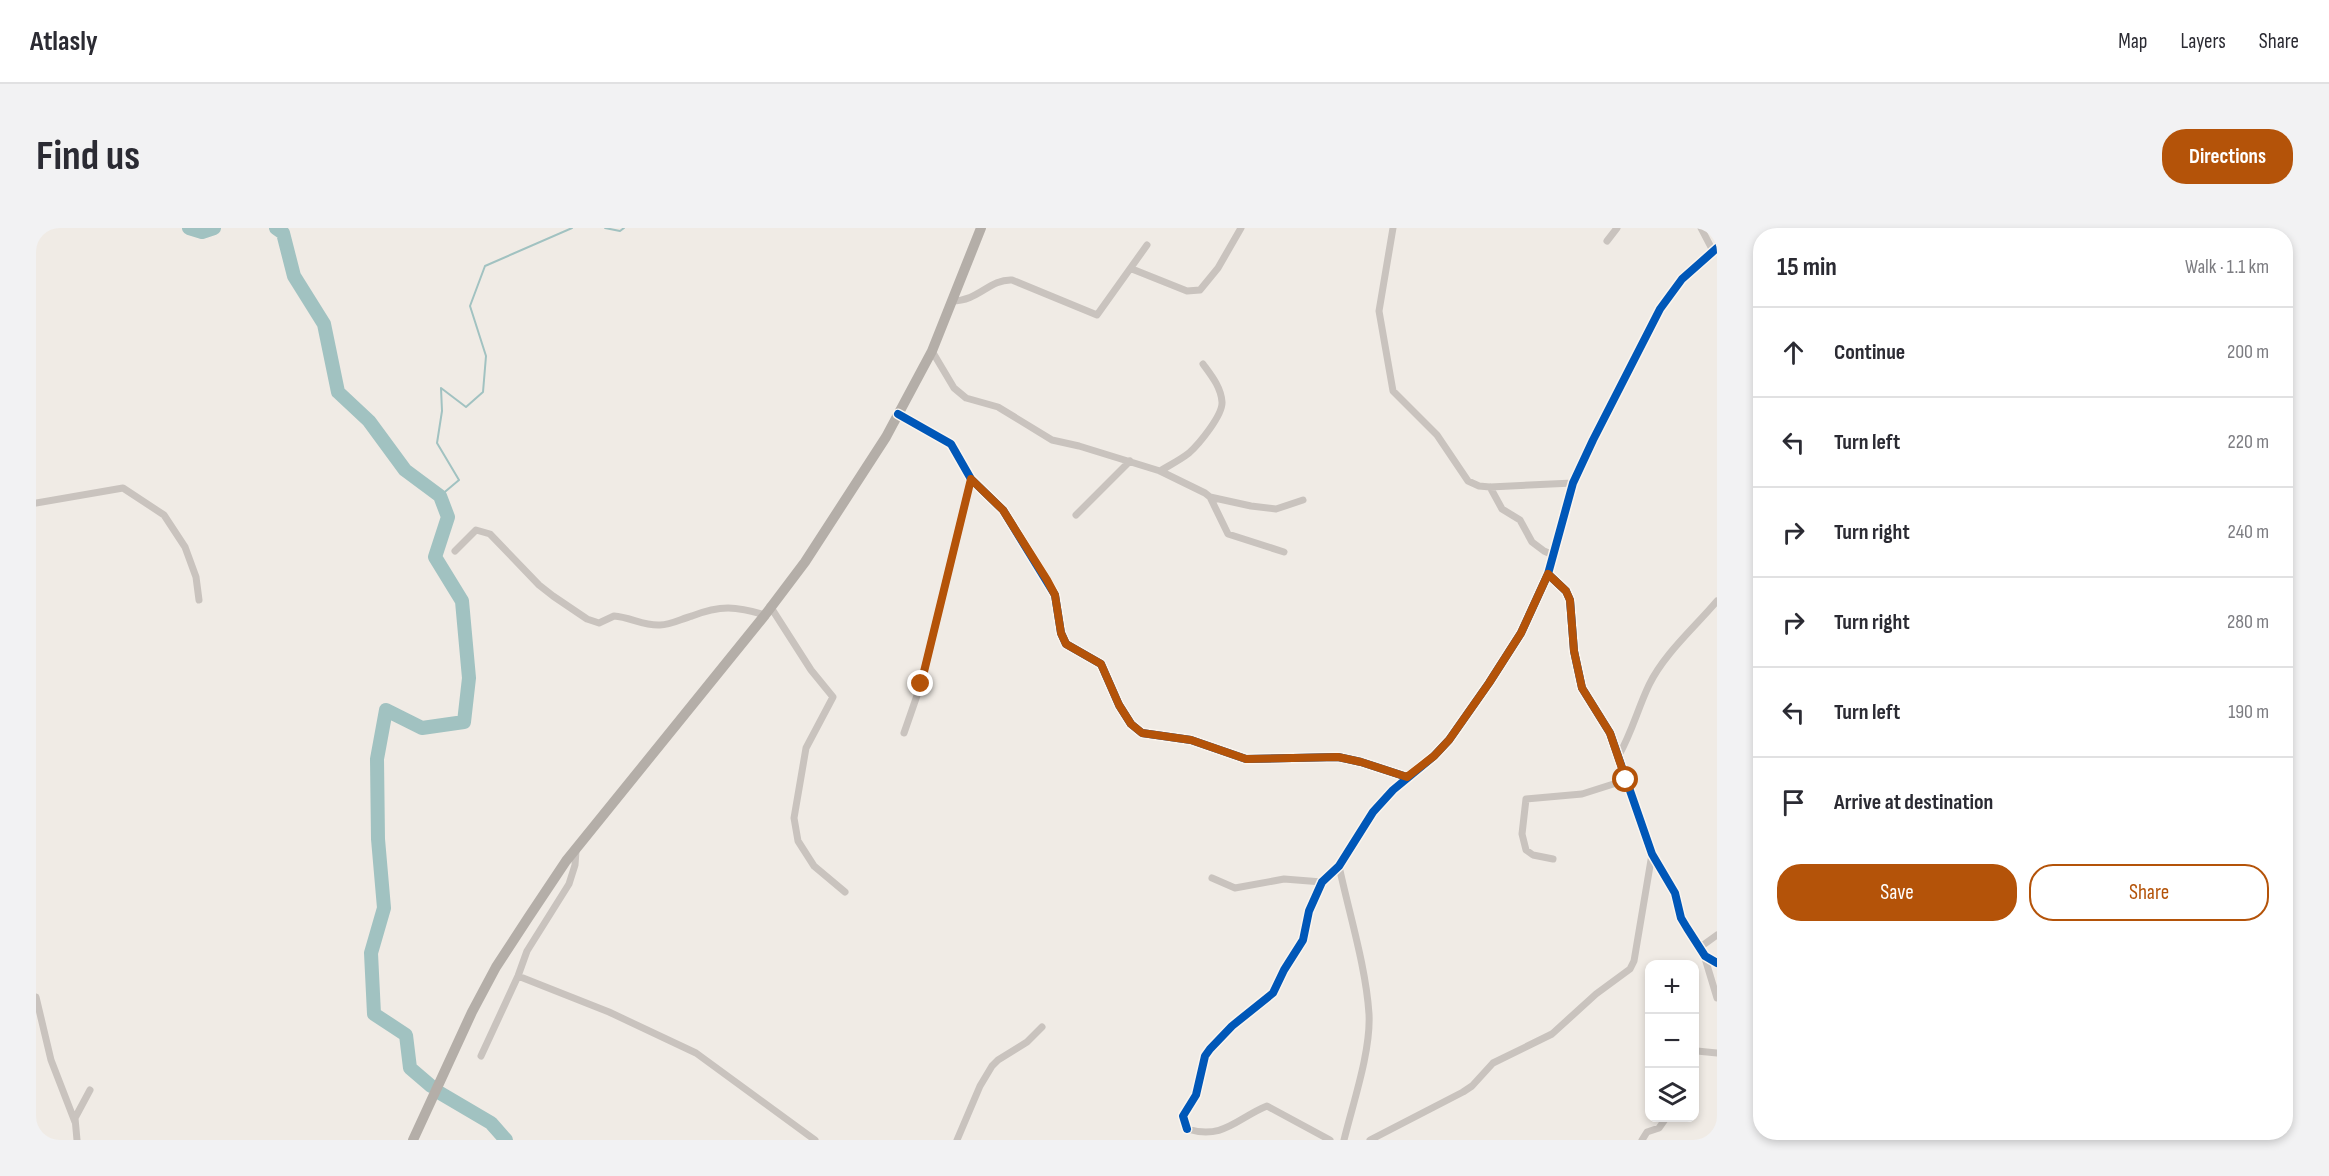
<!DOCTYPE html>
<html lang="en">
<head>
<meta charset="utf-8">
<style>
  body { margin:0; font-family:"Sofia Sans Condensed",sans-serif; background:#f2f2f3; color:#2b2b33 }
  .controls { position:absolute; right:18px; bottom:18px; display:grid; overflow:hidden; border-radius:12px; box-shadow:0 3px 9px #0003 }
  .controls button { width:54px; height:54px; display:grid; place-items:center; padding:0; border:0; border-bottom:2px solid #e1e1e2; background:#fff; color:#2b2b33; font:30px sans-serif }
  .stop { position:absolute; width:18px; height:18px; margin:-14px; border:4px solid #b45309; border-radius:50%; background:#fff }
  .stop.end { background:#b45309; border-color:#fff; box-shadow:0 2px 6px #0008 }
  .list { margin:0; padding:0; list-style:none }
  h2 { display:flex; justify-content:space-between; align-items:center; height:78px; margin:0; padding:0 24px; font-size:26px }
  h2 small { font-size:20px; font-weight:400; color:#7c7c81 }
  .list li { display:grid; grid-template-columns:39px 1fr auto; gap:18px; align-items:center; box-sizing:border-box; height:90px; padding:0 24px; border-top:2px solid #e1e1e2 }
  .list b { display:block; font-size:22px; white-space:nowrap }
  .list em { font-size:20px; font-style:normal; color:#7c7c81 }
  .actions { display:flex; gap:12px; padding:18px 24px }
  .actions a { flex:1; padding:14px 0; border:2px solid #b45309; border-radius:24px; text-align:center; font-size:21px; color:#b45309 }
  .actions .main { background:#b45309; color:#fff }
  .icon { flex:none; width:33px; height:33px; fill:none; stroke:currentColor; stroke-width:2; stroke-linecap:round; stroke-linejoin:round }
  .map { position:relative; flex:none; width:1681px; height:912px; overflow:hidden; border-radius:24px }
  header { display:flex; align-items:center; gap:36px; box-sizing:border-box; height:84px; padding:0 30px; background:#fff; border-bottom:2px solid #e1e1e2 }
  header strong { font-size:28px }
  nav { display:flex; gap:33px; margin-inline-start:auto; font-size:21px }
  .intro { display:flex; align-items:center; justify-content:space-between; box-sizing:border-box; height:144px; padding:0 36px }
  h1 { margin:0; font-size:42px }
  .button { padding:15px 27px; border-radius:24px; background:#b45309; color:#fff; font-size:21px; font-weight:700 }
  main { display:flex; gap:36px; padding:0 36px }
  aside { flex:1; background:#fff; border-radius:24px; box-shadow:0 3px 9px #0003 }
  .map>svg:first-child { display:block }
</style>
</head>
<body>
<header>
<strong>Atlasly</strong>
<nav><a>Map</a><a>Layers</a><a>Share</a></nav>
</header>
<div class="intro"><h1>Find us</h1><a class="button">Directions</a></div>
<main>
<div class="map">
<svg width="1681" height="912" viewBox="0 0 1681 912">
  <rect width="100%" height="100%" fill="#f0ebe5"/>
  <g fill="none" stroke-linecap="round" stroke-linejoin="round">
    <path stroke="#a1c2c1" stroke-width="2" d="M569 0 584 3 588 0
      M404 268 423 252 401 215 406 183 405 160 430 179 447 164 450 128 434 78 449 38 536 0"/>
    <path stroke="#a1c2c1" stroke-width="14" d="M153 0 166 4 178 0
      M240 0 247 5 258 48 288 96 302 164 333 193 369 242 404 268 412 289 399 329 426 373 433 450 428 494 386 500 350 482 341 531 342 611 348 680 335 725 338 786 370 807 374 840 395 858
      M404 865 455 895 470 912"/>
    <path stroke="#c9c3be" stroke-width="7" d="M1357 0 1343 83 1357 163 1401 207 1432 253 1443 258 1454 259 1537 255
      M1665 0 1677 23
      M1571 13 1581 0
      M1096 41 1151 63 1164 62 1182 40 1205 0
      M916 73C943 73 953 51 976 52L1061 87 1111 17
      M896 123 918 160 930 170 962 179 1016 212 1043 218 1124 243 1169 265 1174 269 1192 306 1248 324
      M862 186 915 216 935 251 967 282 1019 367 1025 405 1030 416 1065 436 1083 477 1095 496 1106 505 1155 512 1210 531 1302 529 1325 534 1371 549
      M1124 243C1134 237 1144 232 1153 225 1163 216 1187 187 1186 174 1185 159 1175 147 1167 136
      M1454 259 1466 281 1484 292 1496 314 1508 323 1517 327
      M1174 269 1215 278 1240 281 1267 272
      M0 275 87 260 128 287 149 319 160 349 163 372
      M1040 287 1094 233
      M419 323 440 302 454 306 503 357 517 368 551 391 563 395 578 388C594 389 608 398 624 397 635 397 645 391 656 388 684 377 700 378 729 387
      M1512 346 1530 363 1534 372 1538 423 1546 460 1574 505 1616 626 1639 665 1645 690 1651 700 1669 728 1681 735
      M734 378 775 442 797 469 770 520 758 590 762 613 778 638 809 664
      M868 505 885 456 935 251
      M1583 527C1596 504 1602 480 1613 457 1628 426 1658 400 1681 373
      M1517 631 1497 627 1490 622 1486 606 1490 571 1546 566 1590 552
      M1303 638C1313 685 1330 739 1333 786 1335 823 1317 875 1308 912
      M1176 650 1199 660 1248 651 1286 654
      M1663 720 1681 707
      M1668 727 1681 770
      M482 748 573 784 660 825 779 912
      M0 769 15 832 39 894
      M1658 825 1661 823 1681 825
      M445 828 482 748 491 723 533 656 539 637 540 623
      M41 912 39 890 54 862
      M921 912 944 858 956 838 962 832 991 814 1006 799
      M1294 912 1231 878C1201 890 1188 912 1151 901L1147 888 1160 867 1169 828 1174 821 1196 798 1237 765 1248 742 1267 712 1273 683 1286 654 1303 638 1337 584 1357 562 1398 528 1413 512 1453 455 1485 405 1512 346 1537 255 1557 212 1624 81 1646 51 1681 20
      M1334 912 1427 864 1436 858 1457 835 1516 806 1560 766 1594 741 1598 733 1616 626
      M1606 912 1611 904 1623 900 1630 890"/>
    <path stroke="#b4aea8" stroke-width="10" d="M377 912 436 784 460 739 492 690 530 633 729 387 769 334 850 209 896 123 945 0"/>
    <g stroke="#fbf5ee" stroke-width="11">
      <path id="cycleway" d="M862 186 915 216 935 251 967 282 1019 367 1025 405 1030 416 1065 436 1083 477 1095 496 1106 505 1155 512 1210 531 1302 529 1325 534 1371 549
        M1512 346 1530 363 1534 372 1538 423 1546 460 1574 505 1616 626 1639 665 1645 690 1651 700 1669 728 1681 735
        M1151 901 1147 888 1160 867 1169 828 1174 821 1196 798 1237 765 1248 742 1267 712 1273 683 1286 654 1303 638 1337 584 1357 562 1398 528 1413 512 1453 455 1485 405 1512 346 1537 255 1557 212 1624 81 1646 51 1681 20"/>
    </g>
    <use href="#cycleway" stroke="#0057b8" stroke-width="8"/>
  </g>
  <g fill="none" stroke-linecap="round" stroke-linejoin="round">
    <path stroke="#b45309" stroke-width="8" d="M885 456 935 251 967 282 1011 352 1019 367 1025 405 1030 416 1065 436 1083 477 1095 496 1106 505 1155 512 1210 531 1302 529 1325 534 1371 549 1398 528 1413 512 1453 455 1485 405 1512 346 1530 363 1534 372 1538 423 1546 460 1574 505 1590 552"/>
  </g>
</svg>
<div class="controls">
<button>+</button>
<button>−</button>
<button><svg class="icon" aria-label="layers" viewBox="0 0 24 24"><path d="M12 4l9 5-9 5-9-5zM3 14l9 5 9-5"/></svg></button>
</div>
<div class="stop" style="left:1590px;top:552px"></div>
<div class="stop end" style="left:885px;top:456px"></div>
</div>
<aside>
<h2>15 min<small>Walk · 1.1 km</small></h2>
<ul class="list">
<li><svg class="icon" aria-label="ahead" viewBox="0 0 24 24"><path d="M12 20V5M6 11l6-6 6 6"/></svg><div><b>Continue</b></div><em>200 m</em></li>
<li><svg class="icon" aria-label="left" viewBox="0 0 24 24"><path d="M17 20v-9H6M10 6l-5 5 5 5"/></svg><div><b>Turn left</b></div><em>220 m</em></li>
<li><svg class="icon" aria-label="right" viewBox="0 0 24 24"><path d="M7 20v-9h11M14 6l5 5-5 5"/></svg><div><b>Turn right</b></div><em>240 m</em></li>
<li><svg class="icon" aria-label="right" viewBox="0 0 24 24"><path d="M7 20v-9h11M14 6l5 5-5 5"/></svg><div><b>Turn right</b></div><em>280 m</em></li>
<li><svg class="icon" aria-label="left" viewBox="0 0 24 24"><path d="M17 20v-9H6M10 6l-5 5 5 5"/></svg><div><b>Turn left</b></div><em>190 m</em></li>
<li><svg class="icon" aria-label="arrive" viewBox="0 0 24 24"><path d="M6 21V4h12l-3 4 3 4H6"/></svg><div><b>Arrive at destination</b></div></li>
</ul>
<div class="actions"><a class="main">Save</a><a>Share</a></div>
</aside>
</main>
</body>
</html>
